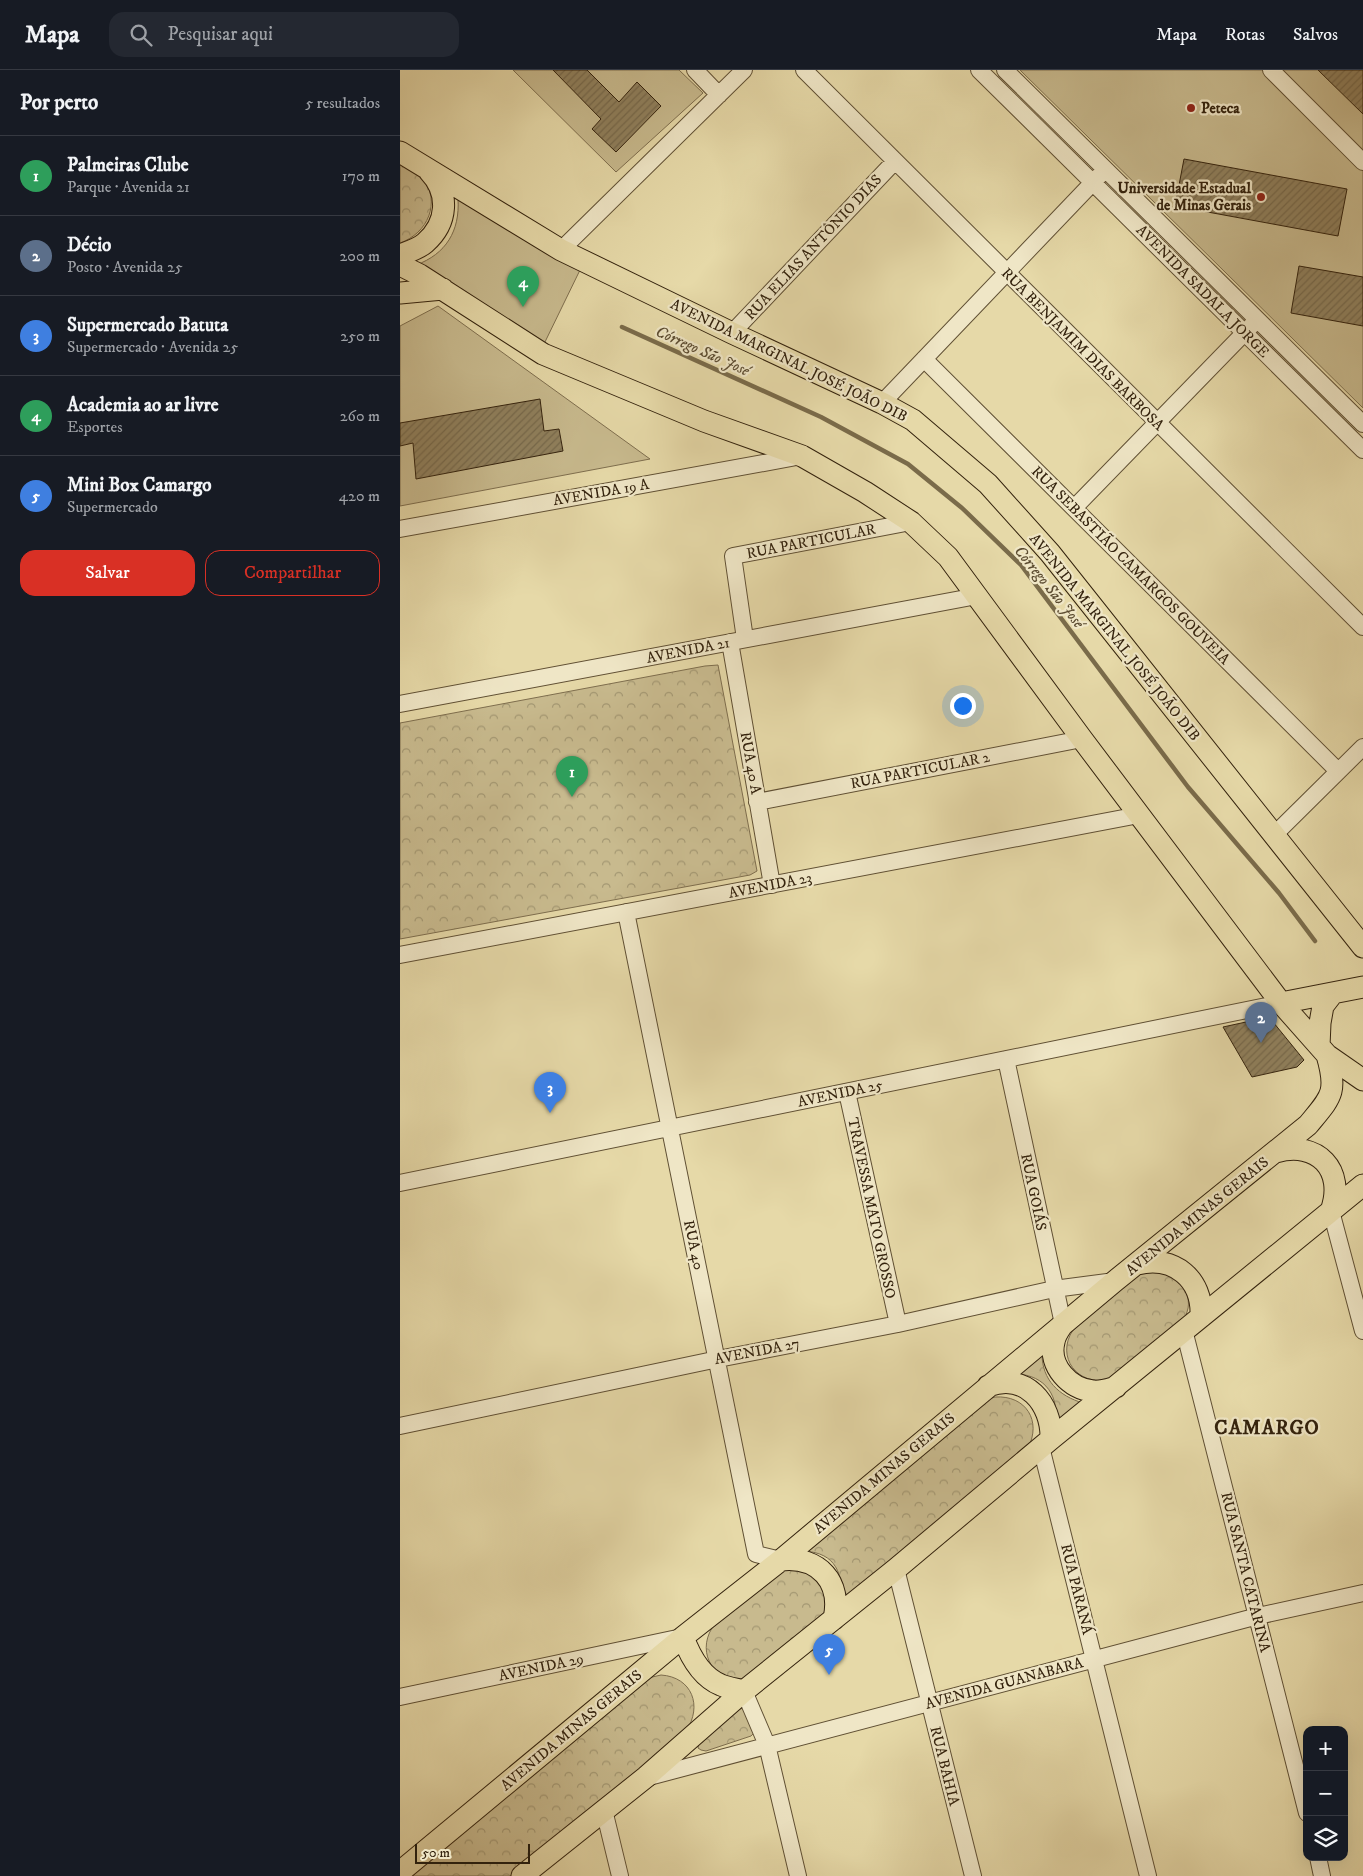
<!DOCTYPE html>
<html lang="pt">
<head>
<meta charset="utf-8">
<style>
  body { margin:0; font-family:"IM FELL DW Pica",serif; background:#242831; color:#f1f3f6 }
  .controls { position:absolute; right:15px; bottom:15px; display:grid; overflow:hidden; border-radius:10px; box-shadow:0 5px 20px #0002 }
  .controls button { width:45px; height:45px; display:grid; place-items:center; padding:0; border:0; border-bottom:1px solid #363941; background:#171b24; color:#f1f3f6; font:25px sans-serif }
  .scale { position:absolute; left:15px; bottom:12px; width:115px; box-sizing:border-box; padding-left:5px; border:2px solid #33220d; border-top:0; font-size:14px; line-height:18px; white-space:nowrap; color:#33220d; -webkit-text-stroke:4px #efe6c6; paint-order:stroke }
  .you { position:absolute; left:562px; top:635px; width:18px; height:18px; margin:-12px; border:4px solid #fff; border-radius:50%; background:#1a73e8; box-shadow:0 0 0 8px #1a73e833 }
  .badge { display:grid; place-items:center; width:32px; height:32px; border-radius:50%; background:#d93025; color:#fff; font-size:16px; font-weight:700 }
  .pin { position:absolute; translate:-50% -41px; filter:drop-shadow(0 1px 2px #0008) }
  .pin::after { content:''; position:absolute; top:26px; width:18px; height:15px; background:inherit; clip-path:polygon(0 0,100% 0,50% 100%) }
  .list { margin:0; padding:0; list-style:none }
  h2 { display:flex; justify-content:space-between; align-items:center; height:65px; margin:0; padding:0 20px; font-size:21px }
  h2 small { font-size:16px; font-weight:400; color:#9ea1a6 }
  .list li { display:grid; grid-template-columns:32px 1fr auto; gap:15px; align-items:center; box-sizing:border-box; height:80px; padding:0 20px; border-top:1px solid #363941 }
  .list b { display:block; font-size:19px; white-space:nowrap }
  .list p { margin:0; font-size:16px; white-space:nowrap; color:#9ea1a6 }
  .list em { font-size:16px; font-style:normal; color:#9ea1a6 }
  .actions { display:flex; gap:10px; padding:15px 20px }
  .actions a { flex:1; padding:11px 0; border:1px solid #d93025; border-radius:15px; text-align:center; font-size:18px; color:#d93025 }
  .actions .main { background:#d93025; color:#fff }
  .icon { flex:none; width:28px; height:28px; fill:none; stroke:currentColor; stroke-width:2; stroke-linecap:round; stroke-linejoin:round }
  .map { position:relative; flex:none; width:963px; height:1806px; overflow:hidden }
  header { display:flex; align-items:center; gap:30px; box-sizing:border-box; height:70px; padding:0 25px; background:#171b24; border-bottom:1px solid #363941 }
  header strong { font-size:24px }
  nav { display:flex; gap:28px; margin-inline-start:auto; font-size:18px }
  .search { width:350px; height:45px; background:#242831; display:flex; align-items:center; gap:12px; box-sizing:border-box; padding:0 18px; border-radius:15px; color:#9ea1a6; font-size:19px }
  main { display:flex }
  aside { flex:1; background:#171b24 }
  .map>svg:first-child { display:block }
</style>
</head>
<body>
<header>
<strong>Mapa</strong>
<div class="search"><svg class="icon" aria-label="search" viewBox="0 0 24 24"><circle cx="10" cy="10" r="6"/><path d="M15 15l6 6"/></svg>Pesquisar aqui</div>
<nav><a>Mapa</a><a>Rotas</a><a>Salvos</a></nav>
</header>
<main>
<aside>
<h2>Por perto<small>5 resultados</small></h2>
<ul class="list">
<li><span class="badge" style="background:#2e9e5b">1</span><div><b>Palmeiras Clube</b><p>Parque · Avenida 21</p></div><em>170 m</em></li>
<li><span class="badge" style="background:#5c6f8a">2</span><div><b>Décio</b><p>Posto · Avenida 25</p></div><em>200 m</em></li>
<li><span class="badge" style="background:#3f7fe0">3</span><div><b>Supermercado Batuta</b><p>Supermercado · Avenida 25</p></div><em>250 m</em></li>
<li><span class="badge" style="background:#2e9e5b">4</span><div><b>Academia ao ar livre</b><p>Esportes</p></div><em>260 m</em></li>
<li><span class="badge" style="background:#3f7fe0">5</span><div><b>Mini Box Camargo</b><p>Supermercado</p></div><em>420 m</em></li>
</ul>
<div class="actions"><a class="main">Salvar</a><a>Compartilhar</a></div>
</aside>
<div class="map">
<svg width="963" height="1806" viewBox="0 0 963 1806">
  <defs>
    <pattern id="park-crowns" width="20" height="18" patternUnits="userSpaceOnUse" patternTransform="scale(1.25)"><rect width="20" height="18" fill="#c8ba8e"/><path d="M2 6a3 3 0 1 1 6 0M12 15a3 3 0 1 1 6 0" fill="none" stroke="#a39772"/></pattern>
    <pattern id="building-hatch" width="6" height="6" patternUnits="userSpaceOnUse" patternTransform="scale(1.25)"><rect width="6" height="6" fill="#90815e"/><path d="M-1 1l2-2M0 6l6-6M5 7l2-2" fill="none" stroke="#76694c"/></pattern>
  </defs>
  <rect width="100%" height="100%" fill="#e6d9a8"/>
  <filter id="stains"><feTurbulence type="fractalNoise" baseFrequency=".004" numOctaves="4"/><feColorMatrix values="0 0 0 0 .2 0 0 0 0 .09 0 0 0 0 .02 0 0 0 .5 -.17"/></filter>
  <radialGradient id="worn" r=".72"><stop offset=".6" stop-color="#630" stop-opacity="0"/><stop offset="1" stop-color="#630" stop-opacity=".3"/></radialGradient>
  <path fill="#c8ba8e" stroke="#7e6e4e" d="M113 0H279L303 23 216 102Z
    M620 0H963V338Z
    M58 129 180 200 144 274 16 195C46 184 60 161 58 129Z
    M38 236 250 389 0 436V256Z"/>
  <path fill="url(#park-crowns)" stroke="#7e6e4e" d="M0 93C7 97 19 101 23 107 41 133 28 163 0 173Z
    M318 595 357 801 350 805 0 869V653L305 596Z
    M755 1199 782 1212C786 1222 791 1231 787 1242 786 1246 784 1249 782 1252 774 1260 716 1307 709 1309 678 1317 655 1287 673 1260L742 1201Z
    M642 1284C642 1310 659 1326 683 1333L655 1355C660 1327 646 1305 616 1304Z
    M595 1327C626 1325 642 1351 628 1378L443 1532C442 1504 437 1483 404 1481L586 1330Z
    M381 1499H407L427 1523 424 1545 346 1608C315 1614 296 1584 312 1558Z
    M261 1605C292 1607 303 1636 286 1661L110 1806H10L248 1608Z
    M344 1638 354 1663 351 1666 306 1681 301 1680 298 1678 299 1673 339 1639Z"/>
  <g fill="none" stroke-linecap="round" stroke-linejoin="round">
    <path stroke="#7a6b4a" stroke-width="4.5" d="M222 257 421 347 508 394 562 438 621 495 788 717 879 823 915 871"/>
  </g>
  <path fill="url(#building-hatch)" stroke="#33220d" d="M153 0H187L219 32 237 12 261 36 216 82 192 59 201 49Z
    M918 0H963V44Z
    M784 89 947 119 938 166 775 136Z
    M899 196 963 207V256L891 243Z
    M140 329 144 361 159 359 163 381 16 409 13 373 0 376V353Z
    M869 947 904 990 897 997 852 1007 823 957Z"/>
  <g fill="none" stroke-linecap="round" stroke-linejoin="round">
    <g stroke="#605034" stroke-width="18">
      <path id="minor" d="M295 0 319 25
        M404 0 963 557
        M579 0 963 380
        M605 0 963 354
        M871 0 963 92
        M161 180 344 0
        M332 263 495 91
        M524 289 938 701
        M482 333 699 106
        M674 438 852 255
        M0 459 402 386
        M345 569 333 486 511 452
        M330 572 372 815
        M0 634 577 526
        M357 732 682 669
        M874 765 963 677
        M226 842 356 1484 381 1490
        M0 885 739 745
        M606 989 663 1254
        M447 1022 498 1254
        M0 1113 881 933
        M931 1141 963 1261
        M784 1260 907 1743
        M0 1356 318 1289 498 1254 654 1219 715 1211
        M641 1377 748 1806
        M496 1499 573 1806
        M344 1621 367 1675 398 1806
        M0 1627 282 1567
        M249 1707 858 1546 963 1523
        M204 1740 220 1806
        M918 1787 922 1806"/>
    </g>
    <g stroke="#33220d" stroke-width="23">
      <path id="major" d="M0 82 161 180 332 263 482 333 513 350 588 414 650 483 963 877
        M0 185C8 182 18 179 25 173 48 153 50 123 29 101
        M0 195 20 205 143 284 304 351 402 386 465 422 511 452 548 487 682 669 881 933 927 985 963 1010
        M0 223 43 219
        M881 933 963 917
        M919 976 920 953 923 936 933 923
        M876 1082C917 1070 946 1100 931 1141
        M737 1194C774 1185 803 1209 801 1247
        M663 1254C659 1260 655 1265 654 1272 648 1296 670 1319 693 1321 701 1322 709 1319 716 1317
        M588 1316C625 1302 652 1333 651 1369
        M381 1490C419 1486 442 1512 434 1549
        M283 1567C290 1586 301 1607 321 1615 328 1618 337 1619 344 1621
        M0 1802 283 1567 381 1490 715 1211 908 1055C931 1027 938 1023 927 985
        M122 1806 246 1707 344 1621 496 1499 651 1369 963 1115"/>
    </g>
    <use href="#minor" stroke="#efe6c6" stroke-width="16"/>
    <use href="#major" stroke="#e6d9a8" stroke-width="21"/>
  </g>
  <g fill="#8f2418" stroke="#efe6c6" stroke-width="2">
    <circle cx="791" cy="38" r="5"/>
    <circle cx="861" cy="127" r="5"/>
  </g>
  <g text-anchor="middle" stroke-width="4.5" stroke-linejoin="round" paint-order="stroke">
    <g font-size="15" font-weight="bold" fill="#33220d" stroke="#efe6c6" text-anchor="start">
      <text x="801" y="43">Peteca</text>
      <text x="851" y="123" text-anchor="end">Universidade Estadual<tspan x="851" dy="17">de Minas Gerais</tspan></text>
    </g>
    <g font-size="15" fill="#33220d" stroke="#efe6c6">
      <text transform="translate(413 177) rotate(-47)" y="5">RUA ELIAS ANTÔNIO DIAS</text>
      <text transform="translate(803 221) rotate(45)" y="5">AVENIDA SADALA JORGE</text>
      <text transform="translate(683 279) rotate(45)" y="5">RUA BENJAMIM DIAS BARBOSA</text>
      <text transform="translate(389 290) rotate(26)" y="5">AVENIDA MARGINAL JOSÉ JOÃO DIB</text>
      <text transform="translate(201 422) rotate(-10)" y="5">AVENIDA 19 A</text>
      <text transform="translate(411 471) rotate(-11)" y="5">RUA PARTICULAR</text>
      <text transform="translate(731 495) rotate(45)" y="5">RUA SEBASTIÃO CAMARGOS GOUVEIA</text>
      <text transform="translate(715 567) rotate(51)" y="5">AVENIDA MARGINAL JOSÉ JOÃO DIB</text>
      <text transform="translate(288 580) rotate(-11)" y="5">AVENIDA 21</text>
      <text transform="translate(351 693) rotate(80)" y="5">RUA 40 A</text>
      <text transform="translate(520 700) rotate(-11)" y="5">RUA PARTICULAR 2</text>
      <text transform="translate(370 815) rotate(-11)" y="5">AVENIDA 23</text>
      <text transform="translate(440 1023) rotate(-12)" y="5">AVENIDA 25</text>
      <text transform="translate(634 1122) rotate(78)" y="5">RUA GOIÁS</text>
      <text transform="translate(472 1138) rotate(78)" y="5">TRAVESSA MATO GROSSO</text>
      <text transform="translate(797 1146) rotate(-39)" y="5">AVENIDA MINAS GERAIS</text>
      <text transform="translate(294 1175) rotate(78)" y="5">RUA 40</text>
      <text transform="translate(357 1281) rotate(-11)" y="5">AVENIDA 27</text>
      <text transform="translate(484 1403) rotate(-40)" y="5">AVENIDA MINAS GERAIS</text>
      <text transform="translate(846 1502) rotate(76)" y="5">RUA SANTA CATARINA</text>
      <text transform="translate(677 1519) rotate(76)" y="5">RUA PARANÁ</text>
      <text transform="translate(141 1597) rotate(-12)" y="5">AVENIDA 29</text>
      <text transform="translate(604 1613) rotate(-15)" y="5">AVENIDA GUANABARA</text>
      <text transform="translate(171 1660) rotate(-40)" y="5">AVENIDA MINAS GERAIS</text>
      <text transform="translate(545 1696) rotate(76)" y="5">RUA BAHIA</text>
    </g>
    <g font-size="16" font-style="italic" fill="#5c4c31" stroke="#efe6c6">
      <text transform="translate(303 280) rotate(24)" y="6">Córrego São José</text>
      <text transform="translate(650 516) rotate(51)" y="6">Córrego São José</text>
    </g>
    <g font-size="20" font-weight="bold" letter-spacing="1" fill="#33220d" stroke="#efe6c6">
      <text x="867" y="1364">CAMARGO</text>
    </g>
  </g>
  <rect width="100%" height="100%" filter="url(#stains)"/>
  <rect width="100%" height="100%" fill="url(#worn)"/>
</svg>
<div class="controls">
<button>+</button>
<button>−</button>
<button><svg class="icon" aria-label="layers" viewBox="0 0 24 24"><path d="M12 4l9 5-9 5-9-5zM3 14l9 5 9-5"/></svg></button>
</div>
<div class="scale">50 m</div>
<div class="you"></div>
<div class="pin badge" style="left:172px;top:727px;background:#2e9e5b">1</div>
<div class="pin badge" style="left:861px;top:973px;background:#5c6f8a">2</div>
<div class="pin badge" style="left:150px;top:1043px;background:#3f7fe0">3</div>
<div class="pin badge" style="left:123px;top:237px;background:#2e9e5b">4</div>
<div class="pin badge" style="left:429px;top:1605px;background:#3f7fe0">5</div>
</div>
</main>
</body>
</html>
